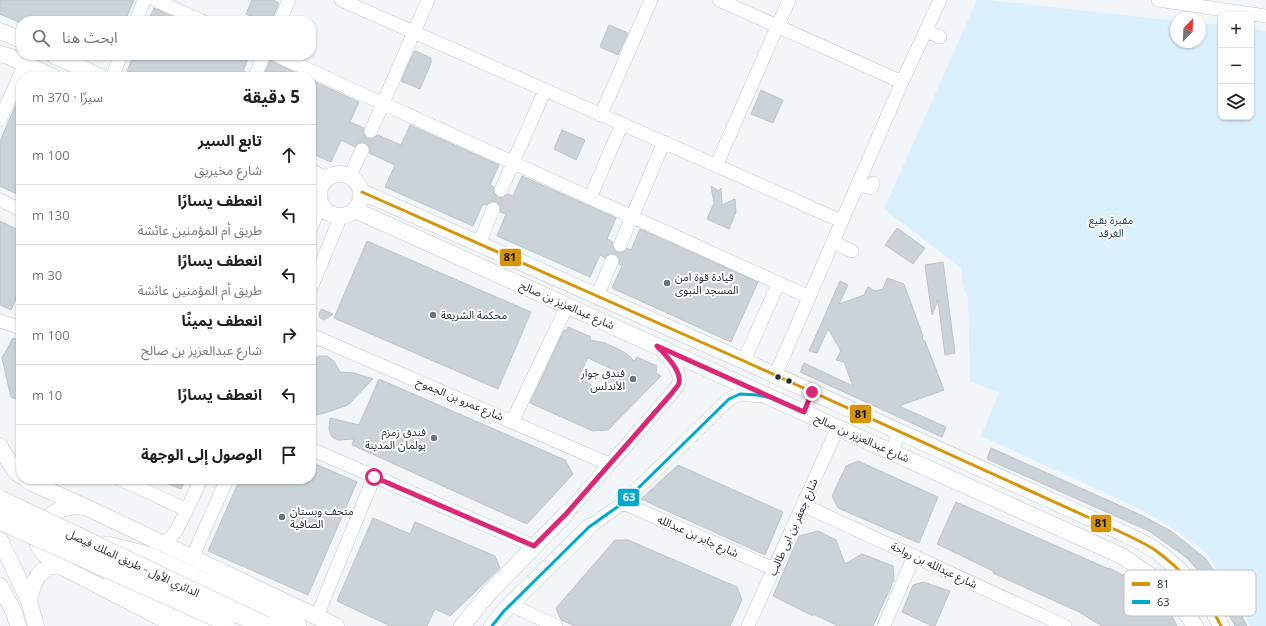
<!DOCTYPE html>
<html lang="ar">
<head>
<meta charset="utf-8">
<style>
  body { margin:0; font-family:"Open Sans","Noto Sans Arabic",sans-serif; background:#f6f6f6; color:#202124; direction:rtl }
  .controls { position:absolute; right:12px; top:12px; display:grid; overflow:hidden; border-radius:8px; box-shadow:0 1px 3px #0004 }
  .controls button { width:36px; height:36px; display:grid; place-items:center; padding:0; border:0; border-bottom:1px solid #e0e0e0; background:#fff; color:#202124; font:20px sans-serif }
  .compass { position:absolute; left:1170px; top:12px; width:36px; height:36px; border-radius:50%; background:#fff; box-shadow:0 1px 3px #0004; rotate:24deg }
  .stop { position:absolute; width:12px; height:12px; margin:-9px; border:3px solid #db2777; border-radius:50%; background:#fff }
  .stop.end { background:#db2777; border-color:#fff; box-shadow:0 1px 4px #0008 }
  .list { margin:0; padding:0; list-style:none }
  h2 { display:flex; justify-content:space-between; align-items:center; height:52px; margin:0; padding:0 16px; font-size:17px }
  h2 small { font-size:13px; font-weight:400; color:#757577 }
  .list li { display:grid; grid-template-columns:26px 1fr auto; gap:12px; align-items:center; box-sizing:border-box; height:60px; padding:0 16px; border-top:1px solid #e0e0e0 }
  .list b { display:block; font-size:15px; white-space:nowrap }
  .list p { margin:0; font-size:13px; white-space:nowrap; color:#757577 }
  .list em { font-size:13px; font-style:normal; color:#757577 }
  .icon { flex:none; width:22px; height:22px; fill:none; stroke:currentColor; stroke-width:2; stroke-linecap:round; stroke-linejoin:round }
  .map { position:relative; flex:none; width:1266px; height:626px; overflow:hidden; direction:ltr }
  .search { position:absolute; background:#fff; box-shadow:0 1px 3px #0004; left:16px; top:16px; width:300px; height:44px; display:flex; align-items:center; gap:10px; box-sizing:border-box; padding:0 14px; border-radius:16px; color:#757577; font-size:15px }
  .panel { position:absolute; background:#fff; box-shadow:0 1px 3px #0004; left:16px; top:72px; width:300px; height:412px; border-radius:16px; direction:rtl }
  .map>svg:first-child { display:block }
</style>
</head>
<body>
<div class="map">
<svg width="1266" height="626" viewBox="0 0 1266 626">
  <rect width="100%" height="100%" fill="#f3f6f8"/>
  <path fill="#daf0fc" d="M977 0H990L1176 21V42H1200V23L1221 25V117H1251V29L1266 31V626H1250L1233 593 1207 554 1180 533 1140 509 981 436 999 393 970 381 968 299 963 285 961 268 884 209Z"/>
  <path fill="#cbd3d8" stroke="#bdc4c9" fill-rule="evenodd" d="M0 0H134L125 21H21V23L0 14Z
    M252 0H273L279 3 271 21H263L246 14Z
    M154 8 182 21H148Z
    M609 25 628 33 618 55 600 47Z
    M416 51 431 58V63L420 89 401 81 414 52Z
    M134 55H250L243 71 248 73 247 77H141L127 71Z
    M270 60 273 62 305 77H263Z
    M311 80 359 102 350 122 364 128 363 132 367 138 372 139 378 135 401 145 410 125 499 165 490 185 494 187 493 191 497 197 502 198 508 194 513 196 522 176 616 218 607 239 613 242 612 246 617 252 621 253 625 251 627 248 631 250 640 229 758 282 731 342 612 288 622 266 619 264 620 260 615 254 611 253 607 255 605 258 600 255 590 277 497 236 506 214 500 212 501 207 496 202 491 201 486 205 483 204 473 226 385 187 395 165 369 153V146L365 143H358L355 147 341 140 331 162 311 153Z
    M761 90 783 100 773 123 751 114Z
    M21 93V196L0 186V141Z
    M562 130 585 140 576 160 554 149Z
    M711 186 719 191 721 188 722 205 735 199 736 212 729 229 707 219 714 203Z
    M0 221 21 231V287L11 310 0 305Z
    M897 228 925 248 913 264 885 245Z
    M367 241 531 312 498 389 334 318Z
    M943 262 955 353 945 355 938 300 932 315 925 265Z
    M887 278 904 284 923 336 922 339 925 341 944 390 899 406 946 427 942 437 800 372 804 363 853 386 844 362 836 360 841 351 828 329 817 353 809 351 840 281 848 285 839 304 864 295 868 287 875 291 883 289Z
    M321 309 333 314 324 320 320 318 319 314Z
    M568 327 591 337 590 340 605 343 618 349 627 354 634 361 637 357 657 366 656 373 661 376 608 430 593 431 530 403 564 330 566 331ZM588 358 616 371 596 391 590 384 578 378Z
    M13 338 21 341V401L11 397 2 358Z
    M319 356H327L334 361 340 372 354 373 373 379 348 405 325 413 311 416V361Z
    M379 379 565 460 573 474 527 524 352 445 354 439 338 440 332 437 329 430 330 418 359 425Z
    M991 448 1141 515 1171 531 1205 558 1231 595 1247 626H1235L1214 588 1187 558 1149 531 987 459Z
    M858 461 938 497 919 543 838 508 832 496 846 466Z
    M311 462 357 482 308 595 208 551 240 479H311Z
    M678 465 783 512 765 555 641 499Z
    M157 479H186L181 489Z
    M956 502 1109 569V568L1143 585 1169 610 1177 626H1102L1079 612 993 573V571L937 544Z
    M373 518 410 534 415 522 495 556 500 568 450 616 435 609 427 626H390L337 601Z
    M818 531 836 540 845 564 862 554 893 566 894 580 873 626H838L813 614V616L773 596 799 536Z
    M615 540H628L737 587 742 600 730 626H575L561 620 556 608Z
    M923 582 950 591 935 626H932L902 612 913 585Z"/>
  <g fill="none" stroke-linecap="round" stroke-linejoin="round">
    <path stroke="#c9ced1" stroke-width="13" stroke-dasharray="13 6" stroke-linecap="butt" d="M362 150 371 131
      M493 209 501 190"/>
    <g stroke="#c0c8cc" stroke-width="14">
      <path id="minor" d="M155 0 202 21
        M341 0 810 207 804 205
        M719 0 902 82
        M1158 0 1266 16
        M136 21 144 0
        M280 21 289 0
        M926 31 940 37
        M276 55 809 297
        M255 76 264 55
        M112 77 121 55
        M601 115 651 0
        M0 120 25 64
        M371 131 428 0
        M716 166 789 0
        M350 175 362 150
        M858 185 871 188 873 183
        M501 190 545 90
        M590 198 622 124
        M0 200 21 210
        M804 205 842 221
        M311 228 321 204
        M833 242 852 251
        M479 244 493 209
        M620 245 664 142
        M311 288 341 216
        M597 296 612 261
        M0 321 21 328
        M311 335 609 464
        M744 361 778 284
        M775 376 902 82 940 0
        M803 412 812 392
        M512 422 567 306
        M311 449 534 546
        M891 452 900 432
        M120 479 187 510
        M623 503 774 569
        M803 505 1065 626
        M566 514 672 393C674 390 678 386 679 382 681 369 667 357 659 348
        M589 527 623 503 729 399 740 394 760 396
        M164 545 176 531 187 510 201 479
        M192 558 227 479
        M511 605 556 626
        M317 616 374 477
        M748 626 838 427
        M884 626 914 556"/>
    </g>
    <g stroke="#c0c8cc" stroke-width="17">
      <path id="major" d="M0 31 21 40
        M0 54 8 56 53 77
        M53 55 101 77
        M311 172 326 179
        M319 195a21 21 0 1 1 42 0a21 21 0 1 1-42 0Z
        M362 192 744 361 1125 534C1135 539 1146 544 1155 550 1180 568 1208 598 1221 626
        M355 210 1122 556 1169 589 1195 626
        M0 446 1 449 16 472 21 476
        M26 479 32 483 92 510 336 626
        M0 540 29 601 36 626
        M62 567C53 561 42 556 38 544 36 539 38 535 40 530 46 513 66 504 83 507
        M0 586 14 612 18 626
        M29 601C32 588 36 569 53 566 55 566 59 567 62 567L177 626
        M462 626 488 594 566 514
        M492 626 504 611 589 527"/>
    </g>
    <g stroke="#c0c8cc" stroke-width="20">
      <path id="highway" d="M107 546 148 556 297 626
        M113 575 138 594 206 626"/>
    </g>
    <use href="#minor" stroke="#fdfefe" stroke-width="13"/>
    <use href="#major" stroke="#fdfefe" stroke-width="16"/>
    <use href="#highway" stroke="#fdfefe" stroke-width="19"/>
    <g stroke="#c0c8cc" stroke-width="20" stroke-linecap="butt">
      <path id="highway-bridge" d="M0 500 265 626
        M0 520 225 621"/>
    </g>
    <use href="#highway-bridge" stroke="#fdfefe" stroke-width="19"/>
    <g stroke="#fff" stroke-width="6">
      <path id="bus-1" d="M362 192 744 361 1125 534C1135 539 1146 544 1155 550 1180 568 1208 598 1221 626"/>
    </g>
    <g stroke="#fff" stroke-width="6">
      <path id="bus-2" d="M492 626 504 611 589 527 623 503 729 399 740 394 758 395 775 399"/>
    </g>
    <use href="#bus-1" stroke="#d79408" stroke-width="3"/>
    <use href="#bus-2" stroke="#00a9ce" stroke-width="3"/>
  </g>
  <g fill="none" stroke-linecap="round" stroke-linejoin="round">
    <path stroke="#db2777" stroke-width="5" d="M374 477 534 546 566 514 672 393C674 390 678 386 679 383 682 370 664 354 657 346L804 412 812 392"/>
  </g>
  <g fill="#6b757b" stroke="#fff" stroke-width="1.5">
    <circle cx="667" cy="283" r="4"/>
    <circle cx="433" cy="315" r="4"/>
    <circle cx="633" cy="379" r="4"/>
    <circle cx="434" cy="438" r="4"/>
    <circle cx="282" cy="517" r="4"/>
  </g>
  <g fill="#223037" stroke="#fff" stroke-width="1.5">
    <circle cx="778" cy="377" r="3.5"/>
    <circle cx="789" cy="381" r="3.5"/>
  </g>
  <g text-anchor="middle" stroke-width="4" stroke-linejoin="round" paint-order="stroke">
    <g font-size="11" fill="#1e4353" stroke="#fff">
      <text x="1111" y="224">مقبرة بقيع<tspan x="1111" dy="13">الغرقد</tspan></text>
    </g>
    <g font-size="11" fill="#223037" stroke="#fff" text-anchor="start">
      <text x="675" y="281">قيادة قوة امن<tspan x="675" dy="13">المسجد النبوى</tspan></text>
      <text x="441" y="319">محكمة الشريعة</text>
      <text x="625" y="377" text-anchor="end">فندق جوار<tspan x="625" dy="13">الأندلس</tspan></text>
      <text x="426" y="436" text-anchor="end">فندق زمزم<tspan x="426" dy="13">بولمان المدينة</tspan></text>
      <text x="290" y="515">متحف وبستان<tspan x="290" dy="13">الصافية</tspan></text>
    </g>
    <g font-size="11" fill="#223037" stroke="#fff">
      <text transform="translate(567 305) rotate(24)" y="4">شارع عبدالعزيز بن صالح</text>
      <text transform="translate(460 399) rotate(23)" y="4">شارع عمرو بن الجموح</text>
      <text transform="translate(862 438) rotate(24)" y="4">شارع عبدالعزيز بن صالح</text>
      <text transform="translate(793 527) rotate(-66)" y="4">شارع جعفر بن ابى طالب</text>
      <text transform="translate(698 536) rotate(24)" y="4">شارع جابر بن عبدالله</text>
      <text transform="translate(133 563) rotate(25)" y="4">الدائري الأول - طريق الملك فيصل</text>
      <text transform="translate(934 565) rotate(25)" y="4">شارع عبدالله بن رواحة</text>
    </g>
  </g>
  <rect x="1124" y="570" width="132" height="46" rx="6" fill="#fff" stroke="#bdc1c3" stroke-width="1"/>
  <rect x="1132" y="582" width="18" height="4" fill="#d79408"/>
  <rect x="1132" y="600" width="18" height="4" fill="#00a9ce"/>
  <g font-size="11" fill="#223037">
    <text x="1157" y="588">81</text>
    <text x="1157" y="606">63</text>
  </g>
  <g stroke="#fff" stroke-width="1.5">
    <rect x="499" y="248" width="23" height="19" rx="4" fill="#d79408"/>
    <rect x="849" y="404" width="23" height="20" rx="4" fill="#d79408"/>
    <rect x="617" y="488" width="23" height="19" rx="4" fill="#00a9ce"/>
    <rect x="1090" y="514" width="22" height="19" rx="4" fill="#d79408"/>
  </g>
  <g font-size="11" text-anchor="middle" font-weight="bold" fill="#fff">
    <text x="629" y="501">63</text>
  </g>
  <g font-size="11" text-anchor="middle" font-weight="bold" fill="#111">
    <text x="510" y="261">81</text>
    <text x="861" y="418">81</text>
    <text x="1101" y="527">81</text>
  </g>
</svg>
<div class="controls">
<button>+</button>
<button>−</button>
<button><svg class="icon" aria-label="layers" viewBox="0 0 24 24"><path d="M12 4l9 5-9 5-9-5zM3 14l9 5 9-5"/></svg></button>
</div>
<svg class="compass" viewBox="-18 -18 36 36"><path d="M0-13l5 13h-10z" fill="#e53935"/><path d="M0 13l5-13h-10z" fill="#757577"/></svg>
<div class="stop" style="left:374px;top:477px"></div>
<div class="stop end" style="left:812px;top:392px"></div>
<div class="search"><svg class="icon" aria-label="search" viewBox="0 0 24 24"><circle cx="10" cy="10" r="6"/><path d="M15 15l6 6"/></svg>ابحث هنا</div>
<section class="panel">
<h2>5 دقيقة<small>سيرًا · 370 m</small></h2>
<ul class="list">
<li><svg class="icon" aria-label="ahead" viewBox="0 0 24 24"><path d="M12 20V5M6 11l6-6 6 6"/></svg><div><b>تابع السير</b><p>شارع مخيريق</p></div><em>100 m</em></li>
<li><svg class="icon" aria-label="left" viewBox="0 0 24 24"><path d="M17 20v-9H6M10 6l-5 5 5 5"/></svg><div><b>انعطف يسارًا</b><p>طريق أم المؤمنين عائشة</p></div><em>130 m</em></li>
<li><svg class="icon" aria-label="left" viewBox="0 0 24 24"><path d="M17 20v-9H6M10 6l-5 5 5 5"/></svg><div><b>انعطف يسارًا</b><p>طريق أم المؤمنين عائشة</p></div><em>30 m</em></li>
<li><svg class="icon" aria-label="right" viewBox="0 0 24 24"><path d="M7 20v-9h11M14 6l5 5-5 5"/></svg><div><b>انعطف يمينًا</b><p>شارع عبدالعزيز بن صالح</p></div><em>100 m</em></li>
<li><svg class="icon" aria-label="left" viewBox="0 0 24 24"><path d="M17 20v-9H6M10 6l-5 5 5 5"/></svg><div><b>انعطف يسارًا</b></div><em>10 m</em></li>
<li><svg class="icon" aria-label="arrive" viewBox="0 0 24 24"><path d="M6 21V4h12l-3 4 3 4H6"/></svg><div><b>الوصول إلى الوجهة</b></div></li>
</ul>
</section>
</div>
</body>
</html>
